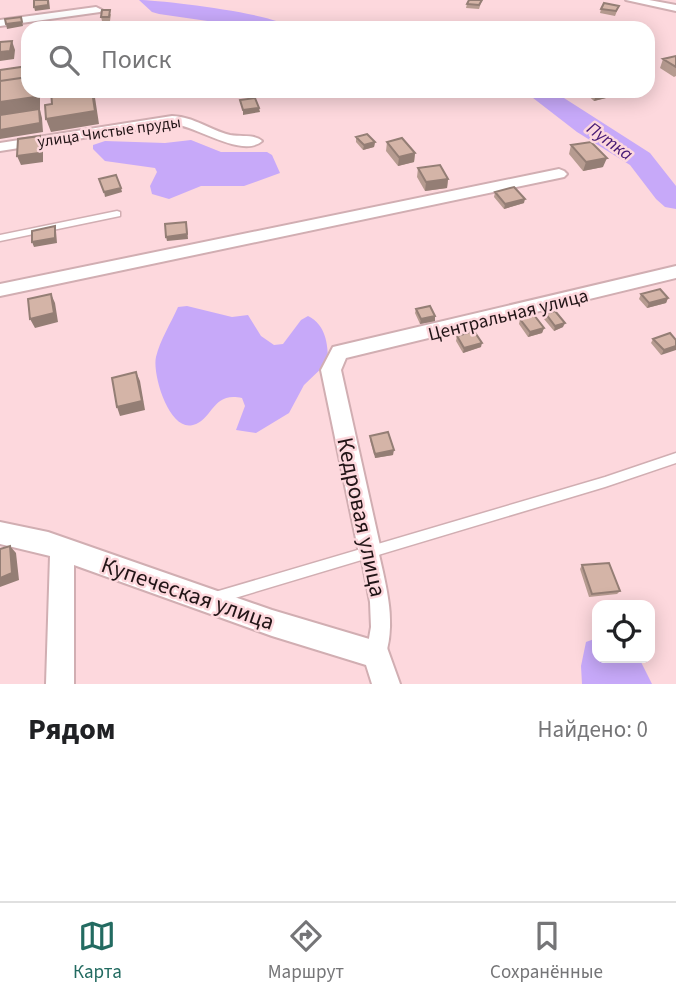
<!DOCTYPE html>
<html lang="ru">
<head>
<meta charset="utf-8">
<style>
  body { margin:0; font-family:"Source Sans 3",sans-serif; background:#f6f6f6; color:#202124 }
  .controls { position:absolute; right:21px; bottom:21px; display:grid; overflow:hidden; border-radius:14px; box-shadow:0 4px 18px #0003 }
  .controls button { width:63px; height:63px; display:grid; place-items:center; padding:0; border:0; border-bottom:2px solid #e0e0e0; background:#fff; color:#202124; font:35px sans-serif }
  .list { margin:0; padding:0; list-style:none }
  h2 { display:flex; justify-content:space-between; align-items:center; height:91px; margin:0; padding:0 28px; font-size:30px }
  h2 small { font-size:23px; font-weight:400; color:#757577 }
  .icon { flex:none; width:38px; height:38px; fill:none; stroke:currentColor; stroke-width:2; stroke-linecap:round; stroke-linejoin:round }
  .map { position:relative; flex:none; width:676px; height:684px; overflow:hidden }
  .search { position:absolute; background:#fff; box-shadow:0 4px 18px #0003; left:21px; right:21px; top:21px; height:77px; display:flex; align-items:center; gap:18px; box-sizing:border-box; padding:0 24px; border-radius:21px; color:#757577; font-size:26px }
  .sheet { height:217px; background:#fff }
  nav { display:flex; justify-content:space-around; align-items:center; box-sizing:border-box; height:98px; border-top:2px solid #e0e0e0; background:#fff; font-size:19px; color:#757577 }
  nav a { display:grid; justify-items:center; gap:4px }
  nav .on { color:#236b61 }
  .map>svg:first-child { display:block }
</style>
</head>
<body>
<div class="map">
<svg width="676" height="684" viewBox="0 0 676 684">
  <rect width="100%" height="100%" fill="#fdd8dd"/>
  <path fill="#c7a9f9" d="M191 140 221 152H267L272 155 280 173 244 186H201L169 199 152 194 150 186 157 172 155 168 105 161 93 149V145L105 141 165 143Z
    M187 306 232 317 248 315 261 336 274 345 283 344 301 320 308 316C326 325 328 344 328 362L304 385 289 413 256 433 236 430 245 406 242 398C212 391 213 420 193 425 169 432 152 374 156 357 160 340 171 323 178 307Z
    M597 638V658H639L652 684H582L581 666 586 642Z"/>
  <g fill="none" stroke-linecap="round" stroke-linejoin="round">
    <path fill="#c7a9f9" fill-rule="evenodd" d="M139 0C160 0 280 14 290 28H256L159 14 152 12Z
      M524 91H553L650 153 676 186V209L665 207 656 199 630 165 577 132Z"/>
    <g stroke="#d1aeb2" stroke-width="3">
      <path id="service" d="M117 211 120 212V216L0 241V235Z
        M676 453V463L605 487 215 604 210 603 209 598 210 593 215 592 605 477Z"/>
    </g>
    <g stroke="#d1aeb2" stroke-width="4">
      <path id="pedestrian" d="M369 542 375 544 378 550C386 586 398 626 383 662L376 665 369 662 366 655 371 627 370 602 360 550 363 544Z"/>
    </g>
    <g stroke="#d1aeb2" stroke-width="4">
      <path id="minor" d="M626 0H649L676 5V11Z
        M96 7 102 10 100 12 0 26V20Z
        M172 116C195 117 209 130 230 135 241 137 254 134 262 141 242 159 196 125 172 124L0 151V143Z
        M559 169 564 171 567 174 564 177 0 296V284Z
        M676 266V278L346 358 341 370 381 550 378 558 369 562 360 558 321 370 333 347Z
        M0 522 48 532 272 610 376 641 386 645 400 684H372L366 665 272 636 74 565V684H46L50 556 0 544Z"/>
    </g>
    <use href="#service" fill="#fff" fill-rule="evenodd"/>
    <use href="#pedestrian" fill="#fff" fill-rule="evenodd"/>
    <use href="#minor" fill="#fff" fill-rule="evenodd"/>
  </g>
  <path fill="#b69b90" d="M482 0 479 9 466 8 467 4Z
    M619 6 615 16 600 13 601 9Z
    M111 14 110 21H102L101 17Z
    M676 56V76L674 77 660 68 663 59Z
    M583 91H612L610 97 594 101Z
    M356 137 375 142 374 147 363 150 356 142Z
    M387 142 415 153 414 162 398 166 386 151Z
    M571 145 603 167 583 171 569 154Z
    M418 168 448 179 447 188 425 191 417 177Z
    M495 192 524 203 504 209 494 197Z
    M641 294 668 298 666 303 647 308 639 299Z
    M416 309 435 321 420 324 415 313Z
    M546 314 563 327 554 331 544 319Z
    M520 319 544 328 542 333 528 337 519 324Z
    M457 336 481 347 463 353 456 341Z
    M653 339 676 340 661 355 651 343Z
    M370 436 393 455 375 458 370 440Z
    M582 565 620 591 617 594 589 597 580 569Z"/>
  <path fill="#947e75" d="M49 0 50 9 35 11 34 7Z
    M21 17 23 26 7 29 6 24Z
    M12 41 15 50 14 59 0 61V52Z
    M35 91H40V110L42 118 43 132 0 139V102Z
    M92 91H94L99 124 51 132 46 119Z
    M214 91H235L214 96Z
    M601 91H612L610 97 594 101 597 92Z
    M259 108 260 112 243 115V110Z
    M40 136 43 145V162L21 165 17 156Z
    M375 142 374 147 363 150 364 145Z
    M415 153 414 162 398 166 399 157Z
    M607 158 603 167 583 171 586 162Z
    M448 179 447 188 425 191 426 182Z
    M121 188 122 192 105 197 104 192Z
    M525 199 524 203 504 209 505 204Z
    M55 226 56 231 57 243 34 247 32 242Z
    M187 227 188 239 167 241 166 237Z
    M51 294 55 303 58 322 35 328 30 319Z
    M668 298 666 303 647 308 649 303Z
    M435 316V321L420 324 421 319Z
    M565 323 563 327 554 331 555 326Z
    M544 328 542 333 528 337 530 332Z
    M482 343 481 347 463 353 464 348Z
    M676 346V350L661 355 664 350Z
    M136 372 140 381 145 410 120 416 117 407Z
    M394 450 393 455 375 458V454Z
    M10 546 16 553 19 580 0 587V578Z"/>
  <path fill="#d4b4a7" stroke="#947e75" stroke-width="2" d="M34 0H48V5L34 7Z
    M469 0H482L479 5 467 4Z
    M604 3 619 6 616 11 601 9Z
    M102 10H110L109 17H101Z
    M21 17 22 22 6 24 5 19Z
    M12 41 10 51 0 52V42Z
    M676 56V67L663 59Z
    M28 66V77L0 81V70Z
    M28 77V91H35V97L0 102V81Z
    M51 91H92L95 111 46 119 45 105 52 104Z
    M255 98 259 108 243 110 240 100Z
    M39 109 40 123 0 130V115Z
    M367 134 375 142 364 145 356 137Z
    M40 136 39 153 17 156 18 139Z
    M402 138 415 153 399 157 387 142Z
    M591 142 607 158 586 162 571 145Z
    M440 165 448 179 426 182 418 168Z
    M116 175 121 188 104 192 99 179Z
    M514 187 525 199 505 204 495 192Z
    M186 222 187 234 166 237 165 224Z
    M55 226V238L32 242V231Z
    M660 289 668 298 649 303 641 294Z
    M51 294 54 313 30 319 28 299Z
    M430 306 435 316 421 319 416 309Z
    M555 311 565 323 555 326 546 314Z
    M534 315 544 328 530 332 520 319Z
    M474 331 482 343 464 348 457 336Z
    M670 333 676 340V346L664 350 653 339Z
    M136 372 142 401 117 407 112 378Z
    M388 432 394 450 375 454 370 436Z
    M10 546 12 573 0 578V549Z
    M609 563 620 591 592 594 582 565Z"/>
  <g text-anchor="middle" stroke-width="5" stroke-linejoin="round" paint-order="stroke">
    <g font-size="16" fill="#211416" stroke="#fdd8dd">
      <text transform="translate(109 131) rotate(-8)" y="6">улица Чистые пруды</text>
    </g>
    <g font-size="18" font-style="italic" fill="#451874" stroke="#fdd8dd">
      <text transform="translate(610 141) rotate(36)" y="6">Путка</text>
    </g>
    <g font-size="19" fill="#211416" stroke="#fdd8dd">
      <text transform="translate(508 314) rotate(-14)" y="7">Центральная улица</text>
    </g>
    <g font-size="23" fill="#211416" stroke="#fdd8dd">
      <text transform="translate(362 517) rotate(78)" y="8">Кедровая улица</text>
      <text transform="translate(188 593) rotate(19)" y="8">Купеческая улица</text>
    </g>
  </g>
</svg>
<div class="controls">
<button><svg class="icon" aria-label="locate" viewBox="0 0 24 24"><circle cx="12" cy="12" r="6"/><path d="M12 2v4M12 18v4M2 12h4M18 12h4"/></svg></button>
</div>
<div class="search"><svg class="icon" aria-label="search" viewBox="0 0 24 24"><circle cx="10" cy="10" r="6"/><path d="M15 15l6 6"/></svg>Поиск</div>
</div>
<section class="sheet">
<h2>Рядом<small>Найдено: 0</small></h2>
<ul class="list">
</ul>
</section>
<nav>
<a class="on"><svg class="icon" aria-label="map" viewBox="0 0 24 24"><path d="M3 6l6-2 6 2 6-2v14l-6 2-6-2-6 2zM9 4v14M15 6v14"/></svg>Карта</a>
<a><svg class="icon" aria-label="directions" viewBox="0 0 24 24"><path d="M12 3l9 9-9 9-9-9zM9 14v-3h6M13 9l2 2-2 2"/></svg>Маршрут</a>
<a><svg class="icon" aria-label="saved" viewBox="0 0 24 24"><path d="M7 4h10v16l-5-4-5 4z"/></svg>Сохранённые</a>
</nav>
</body>
</html>
